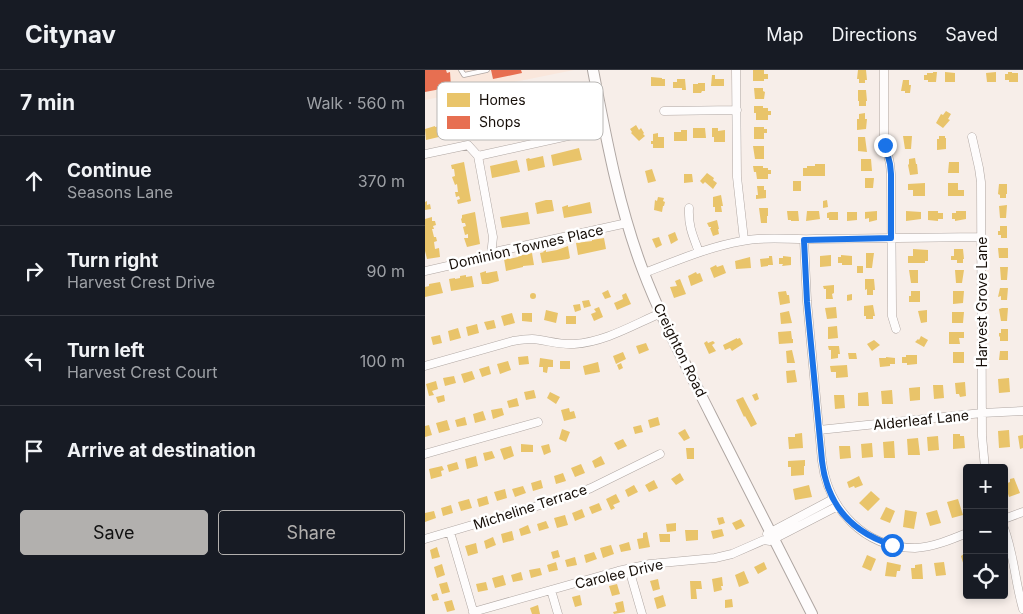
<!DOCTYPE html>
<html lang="en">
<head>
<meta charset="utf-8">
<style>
  body { margin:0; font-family:Inter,sans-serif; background:#20242c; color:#f1f3f6 }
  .controls { position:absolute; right:15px; bottom:15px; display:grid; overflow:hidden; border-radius:5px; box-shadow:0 2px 8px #0003 }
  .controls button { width:45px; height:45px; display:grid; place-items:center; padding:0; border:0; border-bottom:1px solid #363941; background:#171b24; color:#f1f3f6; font:25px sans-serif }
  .stop { position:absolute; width:15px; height:15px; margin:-11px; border:4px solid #1a73e8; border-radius:50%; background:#fff }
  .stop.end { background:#1a73e8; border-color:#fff; box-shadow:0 1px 5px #0008 }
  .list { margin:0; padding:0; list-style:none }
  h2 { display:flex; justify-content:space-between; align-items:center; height:65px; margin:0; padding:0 20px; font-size:21px }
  h2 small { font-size:16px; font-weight:400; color:#9ea1a6 }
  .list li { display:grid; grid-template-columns:32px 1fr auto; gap:15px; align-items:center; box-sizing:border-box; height:90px; padding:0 20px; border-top:1px solid #363941 }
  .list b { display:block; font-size:19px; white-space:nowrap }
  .list p { margin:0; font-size:16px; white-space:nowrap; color:#9ea1a6 }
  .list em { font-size:16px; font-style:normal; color:#9ea1a6 }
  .actions { display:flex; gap:10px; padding:15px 20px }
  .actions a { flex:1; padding:11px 0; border:1px solid #b2b0ae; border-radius:5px; text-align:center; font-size:18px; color:#b2b0ae }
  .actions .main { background:#b2b0ae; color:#111 }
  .icon { flex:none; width:28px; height:28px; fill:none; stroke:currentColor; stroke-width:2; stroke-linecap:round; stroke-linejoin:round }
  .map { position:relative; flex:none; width:598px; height:544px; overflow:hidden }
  header { display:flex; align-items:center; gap:30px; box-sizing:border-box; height:70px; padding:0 25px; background:#171b24; border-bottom:1px solid #363941 }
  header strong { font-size:24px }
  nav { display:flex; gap:28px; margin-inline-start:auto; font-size:18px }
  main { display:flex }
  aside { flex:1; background:#171b24 }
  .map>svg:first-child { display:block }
</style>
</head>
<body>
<header>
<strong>Citynav</strong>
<nav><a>Map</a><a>Directions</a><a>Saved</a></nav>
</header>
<main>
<aside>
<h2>7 min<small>Walk · 560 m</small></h2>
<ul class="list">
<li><svg class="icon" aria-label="ahead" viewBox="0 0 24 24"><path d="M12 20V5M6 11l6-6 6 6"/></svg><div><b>Continue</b><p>Seasons Lane</p></div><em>370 m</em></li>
<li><svg class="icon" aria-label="right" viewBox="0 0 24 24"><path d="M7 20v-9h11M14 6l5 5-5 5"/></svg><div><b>Turn right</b><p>Harvest Crest Drive</p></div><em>90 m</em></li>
<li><svg class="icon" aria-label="left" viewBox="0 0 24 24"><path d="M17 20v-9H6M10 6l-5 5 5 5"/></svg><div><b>Turn left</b><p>Harvest Crest Court</p></div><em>100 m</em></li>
<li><svg class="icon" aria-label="arrive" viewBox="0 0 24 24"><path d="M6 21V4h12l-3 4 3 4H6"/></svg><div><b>Arrive at destination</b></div></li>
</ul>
<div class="actions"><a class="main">Save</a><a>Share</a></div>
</aside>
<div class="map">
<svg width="598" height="544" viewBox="0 0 598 544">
  <rect width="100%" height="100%" fill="#f7eee9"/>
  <path fill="#fae7dc" d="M0 0H149L0 30Z"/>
  <path fill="#e9c46a" d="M328 0H339V4H343V9H339V11H328Z
    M433 0H441L442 10H440V13H434V9H432Z
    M508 2H512L511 12H503V10H499V5H502V3H508Z
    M520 2 530 3V12H520Z
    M571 2V12H562L561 3Z
    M583 2H587V3H593V12H584V10H580V4H583Z
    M287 5H290V9H299V16H286Z
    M226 7 237 8V9H240V16H226Z
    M252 9H260L261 20H257V18H248V12H252Z
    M478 10H484V15H486L485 23H480V21H476Z
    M273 13H280V21H277L276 23H268V14H273Z
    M329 18H338V21L340 22 339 29H330Z
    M433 20H441L442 31H441V36H434V31H433Z
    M329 36H338V38H343V41H346V45H343V50H331V43H329Z
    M521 41 526 44 523 49 525 50 518 58 511 53 516 44 518 45Z
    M440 43V49H442L441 59 432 60V49H434V44Z
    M211 55 214 60 216 58 219 63 218 64 220 66 214 71 206 63 207 62 205 59Z
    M10 56V57L16 56 18 66 1 70 0 59Z
    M329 57H339V59H342V63H339V69H329Z
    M268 58H280L281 68H268Z
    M287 58H293V61L300 60V72H289V67H287Z
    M256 60H262V71H249V62H256Z
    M233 63V67H239V78H228V74H226V71H228V64Z
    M478 66H487L486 79H480Z
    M514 66H520V68H521V79L512 80V69H514Z
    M433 67H440L442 82 433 81Z
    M328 76H339V89H330Z
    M154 78 157 90 128 96 126 85Z
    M118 86 120 97 103 101 101 89 104 88 105 89Z
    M490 88 491 94H492L493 104 485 105 483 95 484 94V89Z
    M436 89H446L447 101H436Z
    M92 90 95 102 67 108 65 96Z
    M39 92 46 131 33 134 32 130 35 129 34 126 31 127 30 122H33L32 114 30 115 27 107 30 106 29 99H27L26 95Z
    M524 92H534V103H523Z
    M390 94H400V106H378V98H382V96H390Z
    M328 96H338V98H343V100H346V104H343V109H332L331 102H329Z
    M227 99 231 111 223 113 220 101Z
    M282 103 289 108 288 110 292 113 288 119 280 112 278 114 275 111Z
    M259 104H267L268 112 259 113Z
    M440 108H449L448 118H440Z
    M368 111H376V121H368Z
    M500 113V126H488V120H483V114Z
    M523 113H533V120H539V126H523Z
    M574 114H582V124H581V128H575V125L573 124Z
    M332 116H339V120H341V128L331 129V125H333Z
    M296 125 298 136H296L297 142H290V137H288V127Z
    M233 127 239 128 238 131 240 132 239 136H238L237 142 229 140 230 130 232 131Z
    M121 130H127L129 141 112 144 110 133Z
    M402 130 403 137 398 138V131Z
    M2 131V135L5 134 6 139 0 140V132Z
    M165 132 167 143 139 148 137 137 143 135V137Z
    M582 135 581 148H575L574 136Z
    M334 138H343V146H342V153H336Z
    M362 141H373L374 151H366V150H363Z
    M382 141H394L395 149 381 151Z
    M452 141V150L444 152V148L440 149V142Z
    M481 141 496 142V149L481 151Z
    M503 141H513V143H518V149H513V151L503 150Z
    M531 141H541V149L530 151V149H527V143H531Z
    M50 142 55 174 42 177 39 168H43V164L40 165 38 157 41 156 40 153H37L36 149 37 148V145Z
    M103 142 105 154 77 158 75 147Z
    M405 142H413V150H404V148H402V143Z
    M422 142H432V150L422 151Z
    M7 147V151H10L11 155 8 156 9 159H7L9 167H11L12 171 9 172 10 179 14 178 15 187 2 189 0 181V149Z
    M292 150 294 159H293L294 164 288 166 285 158H286V157H284L282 153Z
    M575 156H582V168H576V165H573V161H575Z
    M250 162 253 170 246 174 243 165Z
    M234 167 237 175 231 178 227 169Z
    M179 168 181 179 153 185 151 173 167 171V170Z
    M143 176 145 188 143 189 117 193 115 183 119 182 118 181 121 180V182L132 180Z
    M573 178H583V188H574Z
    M488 179 503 180V191H500V193H483V186H488Z
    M529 179H538L539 189H538V193H532V190H526V186H529Z
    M107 183 109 195 98 196V197L81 201 79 189H82V188H84V189L93 187V186Z
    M441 183H449L447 198H441Z
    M406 185V196L395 197V186Z
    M416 185 427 186V195H417V193H413V187H416Z
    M344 186H347L348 195H343V196L336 197 335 189 344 188Z
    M358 186 366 187V195L357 196 358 194H354V188H358Z
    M325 187 326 198 311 199 310 191Z
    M291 195 292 197 298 195 301 203 289 208 285 198Z
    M432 196H438V203H432Z
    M575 197H583L582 210H576Z
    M484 200H493V213H486Z
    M530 200H539L537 213H531Z
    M61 201V203L72 201 74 211 63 214H57L55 203Z
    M271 202 272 204 275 203 278 211 266 216 263 206Z
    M41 205V207L47 206 49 217 26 221 24 209 30 208V209L35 208V206Z
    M255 209 261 224 249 228 245 217 252 216 250 211Z
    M440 209H449L450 220H448V225H442V219L440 220Z
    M15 212 18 223 0 227V217L4 216V214Z
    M409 215V223L407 224 408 229H401V219H399L398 216Z
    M575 218H583L582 230H576V226L573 227Z
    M183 220 186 227 180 229 177 223Z
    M361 221 362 225H364L365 233 355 235 353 222Z
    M486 221H495V232H484V226H486Z
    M528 221H539L538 233 528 234Z
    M201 223 206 234 192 240 189 233 198 229 197 225Z
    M105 226a3 3 0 1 1 6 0a3 3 0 1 1-6 0Z
    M427 224V230L422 231V225Z
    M164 230 166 236 159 238 157 231Z
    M155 234 156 240 150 242 148 235Z
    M448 235 450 246H448V249H441V246H439V236Z
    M174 237 178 247 169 251 166 244 171 242 169 239Z
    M411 237 412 248 402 249 400 238Z
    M577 238H583L582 251H576L574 239Z
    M121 240 133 243 131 253 119 250Z
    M502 240V252L496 253 493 241Z
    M364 241 367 253 356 254 355 243Z
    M527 242H539L538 253H527Z
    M87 243 90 253 79 256 76 246Z
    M97 243H107V252L97 251Z
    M141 246H151V254H141Z
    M69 250 71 258 62 260 59 252Z
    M52 254 54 263 43 266 41 257Z
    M412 256 413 268 403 269V257Z
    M33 258 36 268 25 271 23 261Z
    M576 259H583V271H575V266L574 267V263H576Z
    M366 261 367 269H368V273L354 274 353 262Z
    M524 262H539V268H534L535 274H524Z
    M15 265 17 273 8 275 6 267Z
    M496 266 503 270 499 277 490 272 493 269 494 270Z
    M312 268V269L315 268 318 274 307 281 305 278 300 280 298 275Z
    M449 270 455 275 447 281 442 274Z
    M282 271 283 273 288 271 290 273 287 275 291 281 284 284 279 273Z
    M221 273 224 280 214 284 211 276Z
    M403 276H414L415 284H413V288L406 289V280H404Z
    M367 280 370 293H362L361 281Z
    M575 281H583V290H574Z
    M198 282 201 289 191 294 188 286Z
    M528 282H539V293H528Z
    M423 283H431L432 289H424Z
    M481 285H492V294L482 295V293H477V287H481Z
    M103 286 104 294 94 295 93 287Z
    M461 287 470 288V294H465V296L455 297 454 288H461Z
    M115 288 128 290V297H123L122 303 118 302V297H114Z
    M83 291 86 300 75 304 72 294Z
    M135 291H145V299H135Z
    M173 292 175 302 160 305 158 296Z
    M196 293 198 298 194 300 192 295Z
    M422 295 423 307 411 308V302H406L405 296Z
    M64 296 66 304 57 307 54 299Z
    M370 300 372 312 362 313 361 301Z
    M47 301 50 309 39 313 36 304Z
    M29 306 31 313 20 316 18 308Z
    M584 308 585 322 574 323 573 309Z
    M11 311 13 319 7 321 9 325 4 326 1 314Z
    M540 312 541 326 535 327 534 324H531L530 313Z
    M508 315H518L519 328 509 329Z
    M495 317V330L485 331 484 318Z
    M109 320 111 328 101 330 99 322Z
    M467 320 468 334H457L456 321Z
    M125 322 135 327 131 334 122 328Z
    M443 322 444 336H433V323Z
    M332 323 334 329 330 331 327 325Z
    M19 325 20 331 13 333 11 327Z
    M409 325H419L420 338 410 339Z
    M318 327 332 354 326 357 320 346 319 347 311 330Z
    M92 328 94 336 84 338 82 331Z
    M77 338 79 345 68 349 66 340Z
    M144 338 145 342 149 341 151 348 139 351 136 340Z
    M58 341 61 350 50 353 48 344Z
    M40 347 42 355 32 357 30 350Z
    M233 347 235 355 225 358 223 350Z
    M22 350 25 360 14 363 11 353Z
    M4 355 7 365 0 367V356Z
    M216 355 218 362 210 364 208 357Z
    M137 359 145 362 141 372 134 369Z
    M260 359 265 368 259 371 253 363Z
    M584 360 585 377 574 378 573 361Z
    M377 363 378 378 364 379 363 367H370V364Z
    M528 364H535V366H539L540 378 528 379Z
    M598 365V378L595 379 593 366Z
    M513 366 514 380 503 381 502 367Z
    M493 368 495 385H483L482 369Z
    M198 369 202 376 193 380 189 373Z
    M469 371 470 388H459L458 372Z
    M447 373 448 387 437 388 436 374Z
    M96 374 108 375V382H96Z
    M124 374 126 382 119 385 116 376Z
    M86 376 89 386 79 390 75 379Z
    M414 376H425L426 388 415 389Z
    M261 378H269V389H262Z
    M67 381 70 388 60 391 58 383Z
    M51 386 53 396 42 399 40 389Z
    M176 386 180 394 170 398 167 391Z
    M380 390V396H379V405L366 406V397H363V391Z
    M32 392 34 399 24 402 22 395Z
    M156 394 160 403 150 407 146 398Z
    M17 396 19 400 16 401 17 406 6 409 4 399Z
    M138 403 141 411 131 414 129 406Z
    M255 403 259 410 251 415 246 409Z
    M434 406 438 415 430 418 429 416 424 418 422 412Z
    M589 408 595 423 584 427 580 414 585 412V409Z
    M116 410 118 418 108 421 106 413Z
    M229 410 233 418 224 422 220 415Z
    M209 415 213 422 203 427 200 420Z
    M384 415 387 427 370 430 368 419Z
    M98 416 101 423 90 427 87 419Z
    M80 419 82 428 72 431 69 422Z
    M446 421 455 429 443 441 434 433Z
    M191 424 195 432 188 435 190 438 186 440 181 429Z
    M62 426 64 434 54 437 52 429Z
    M44 429 47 438 36 441 33 432Z
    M533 429 538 445 527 448 522 432Z
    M174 433 177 440 167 444 164 437Z
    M26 435 28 443 18 446 16 438Z
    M461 437 470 441 465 453 455 449Z
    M157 439 160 447 150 451 147 443Z
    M480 440 492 442 489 459 478 457Z
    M512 440 516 453 505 456 501 443Z
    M9 441 11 448 0 452V443Z
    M140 445 143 455 132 458 129 448Z
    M298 447 300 453 294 455 292 448Z
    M316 449 320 456 311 460 307 453Z
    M121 451 124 458 114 461 112 454Z
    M251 453V461L242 462 241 454Z
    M103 455 106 463 96 466 94 459Z
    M297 459 299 466 288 469 286 461Z
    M260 460H273V470L261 471Z
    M87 461 89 470 78 473 76 464Z
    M222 462 225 477 214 479 212 469 218 468V463Z
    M234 464H245V472H235Z
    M68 467 71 475 61 479 59 471Z
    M204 472 206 480 196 482 194 475Z
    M51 473 53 483 43 486 40 476Z
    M186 475 189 484 178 488 175 478Z
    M12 477 15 487 7 489 5 480Z
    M133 480 135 487 128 489 126 482Z
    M169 482 172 489 161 493 159 485Z
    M542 482V496H539L536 486Z
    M442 485 451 489 446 501 437 497Z
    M150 487 152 495 142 497 140 490Z
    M131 492 133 500 124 502 122 495Z
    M339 492 342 499 333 504 329 497Z
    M462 492 476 495 475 501H472L471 507 460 506Z
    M519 492 521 505 511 506 509 493Z
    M17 494 20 505 12 508 9 497Z
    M497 494 498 509H487L486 498H490V495Z
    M115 498 117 505 106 508 104 500Z
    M319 501 324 513 314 517 310 505Z
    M96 502 98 510 88 512 86 505Z
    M78 505 81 515 70 518 67 508Z
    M297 507 298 516H296L297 520 289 522 287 509Z
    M233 509 235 519 228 521 225 511Z
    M265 511H276L277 519H271L272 529H266Z
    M22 512 25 522 17 524 14 514Z
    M61 512 63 520 53 522 51 514Z
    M192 514 195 524 187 526 184 516Z
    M12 523 14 530 8 531 6 525Z
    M155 525 157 535 150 537 147 527Z
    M238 525 241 536 232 539 229 528Z
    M307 529 308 537 300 538V530Z
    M27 530 30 540 22 542 19 532Z
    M198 531 200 542 189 544 188 542 192 541 190 533Z
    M113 535 115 544H107L105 538Z"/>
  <path fill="#e76f51" d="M0 0H21L22 3 25 2 26 17 0 22Z
    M66 0H96L97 3 68 9Z"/>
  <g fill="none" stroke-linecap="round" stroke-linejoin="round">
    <g stroke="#afa6a2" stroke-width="5.5">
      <path id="service" d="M36 0 39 5 62 0"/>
    </g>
    <g stroke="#afa6a2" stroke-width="9">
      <path id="minor" d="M311 0 312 107 319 170
        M459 0V65L465 94 466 104 467 238V246L471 259
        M239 41 312 40
        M547 67 554 98 556 112 557 366 560 398
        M0 84 43 75 53 86 179 58
        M53 86 68 167 66 186
        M264 138C263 156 268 166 274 182
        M379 170 382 231 397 391C403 439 439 478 490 478 508 477 525 470 542 463
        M0 201 66 186 74 181 202 153
        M219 203C251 191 283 177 317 171 340 166 366 170 389 169 445 168 501 168 557 167
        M0 296 88 271C94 270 100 269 107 269 121 270 134 275 149 274 180 272 208 255 236 243
        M394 360 557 343 598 341
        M0 384 113 352
        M579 449 598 442
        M579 458C589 484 590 512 598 539
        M25 462 49 544
        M342 464 408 429
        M0 469 149 425 166 418 235 384
        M204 499 217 544
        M126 520 133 544
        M48 542 193 501 225 494 290 488 307 484 339 470 345 471 413 436"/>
    </g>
    <g stroke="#afa6a2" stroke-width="12">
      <path id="secondary" d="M168 0C181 67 193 134 217 198 236 249 262 297 286 345 320 412 354 478 387 544"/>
    </g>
    <use href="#service" stroke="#fefcfc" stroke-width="4"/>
    <use href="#minor" stroke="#fefcfc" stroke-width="8"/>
    <use href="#secondary" stroke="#fefcfc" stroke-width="10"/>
  </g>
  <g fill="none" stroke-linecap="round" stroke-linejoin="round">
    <path stroke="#1a73e8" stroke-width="6" d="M460 75 465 94 466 104V168L379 170 382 232 397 391C402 434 426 462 467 475"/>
  </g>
  <g text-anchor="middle" stroke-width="5" stroke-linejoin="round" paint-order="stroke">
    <g font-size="14" fill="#170f09" stroke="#fff">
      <text transform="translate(101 177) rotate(-13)" y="5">Dominion Townes Place</text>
      <text transform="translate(557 232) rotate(-90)" y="5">Harvest Grove Lane</text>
      <text transform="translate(255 280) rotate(64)" y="5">Creighton Road</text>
      <text transform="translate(496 350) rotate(-6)" y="5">Alderleaf Lane</text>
      <text transform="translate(105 437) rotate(-18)" y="5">Micheline Terrace</text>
      <text transform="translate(194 504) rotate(-13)" y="5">Carolee Drive</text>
    </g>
  </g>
  <rect x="12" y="12" width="166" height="58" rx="8" fill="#fff" stroke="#b9b7b5" stroke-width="1"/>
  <rect x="22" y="23" width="23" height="14" fill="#e9c46a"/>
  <rect x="22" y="46" width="23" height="13" fill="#e76f51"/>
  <g font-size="14" fill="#170f09">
    <text x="54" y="35">Homes</text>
    <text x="54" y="57">Shops</text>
  </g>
</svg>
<div class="controls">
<button>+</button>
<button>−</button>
<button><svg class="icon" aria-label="locate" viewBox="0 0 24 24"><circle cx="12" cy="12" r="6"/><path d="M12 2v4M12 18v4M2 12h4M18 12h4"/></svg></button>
</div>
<div class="stop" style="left:467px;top:475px"></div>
<div class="stop end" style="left:460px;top:75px"></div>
</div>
</main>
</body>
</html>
